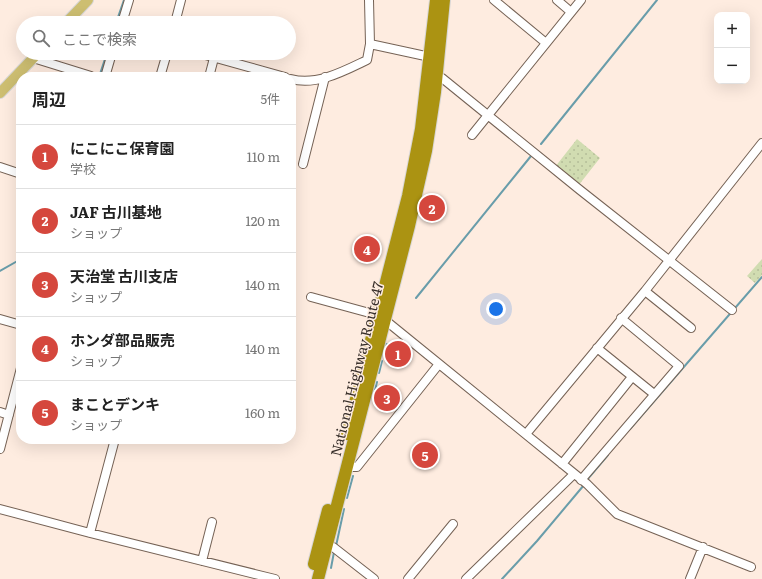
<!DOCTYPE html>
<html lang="ja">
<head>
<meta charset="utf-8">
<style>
  body { margin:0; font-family:Literata,"Noto Sans JP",serif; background:#f6f6f6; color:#222 }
  .controls { position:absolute; right:12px; top:12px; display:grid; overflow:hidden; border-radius:8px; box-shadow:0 4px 16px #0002 }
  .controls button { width:36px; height:36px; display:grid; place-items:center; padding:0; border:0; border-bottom:1px solid #e0e0e0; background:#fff; color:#222; font:20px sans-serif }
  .you { position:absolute; left:496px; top:309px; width:14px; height:14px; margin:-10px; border:3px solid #fff; border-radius:50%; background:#1a73e8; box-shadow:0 0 0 6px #1a73e833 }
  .badge { display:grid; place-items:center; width:26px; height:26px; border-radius:50%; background:#d5473d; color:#fff; font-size:13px; font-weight:700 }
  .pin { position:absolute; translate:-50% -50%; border:2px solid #fff; box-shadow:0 1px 4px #0006 }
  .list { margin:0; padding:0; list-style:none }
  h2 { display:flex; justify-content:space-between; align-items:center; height:52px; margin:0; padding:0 16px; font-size:17px }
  h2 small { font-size:13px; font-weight:400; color:#767676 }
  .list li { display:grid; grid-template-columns:26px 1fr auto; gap:12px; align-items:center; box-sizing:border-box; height:64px; padding:0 16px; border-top:1px solid #e0e0e0 }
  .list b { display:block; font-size:15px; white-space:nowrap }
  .list p { margin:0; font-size:13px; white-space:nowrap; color:#767676 }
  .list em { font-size:13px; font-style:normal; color:#767676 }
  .icon { flex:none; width:22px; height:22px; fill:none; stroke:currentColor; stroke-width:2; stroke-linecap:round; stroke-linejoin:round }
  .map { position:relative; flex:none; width:762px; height:579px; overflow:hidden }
  .search { position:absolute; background:#fff; box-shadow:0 4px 16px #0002; left:16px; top:16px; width:280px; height:44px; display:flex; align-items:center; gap:10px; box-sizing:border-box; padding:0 14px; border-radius:22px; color:#767676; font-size:15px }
  .panel { position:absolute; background:#fff; box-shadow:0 4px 16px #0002; left:16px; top:72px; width:280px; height:372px; border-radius:16px }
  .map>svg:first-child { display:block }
</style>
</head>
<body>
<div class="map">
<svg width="762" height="579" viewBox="0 0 762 579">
  <defs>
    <pattern id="green-dots" width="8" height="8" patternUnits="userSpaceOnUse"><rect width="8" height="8" fill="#d1dcb1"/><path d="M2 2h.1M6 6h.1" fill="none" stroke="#b4bd98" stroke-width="1.8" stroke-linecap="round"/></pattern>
  </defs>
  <rect width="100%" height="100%" fill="#feece0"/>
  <path fill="url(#green-dots)" d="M577 139 600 158 578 186 555 167Z
    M762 259V275L755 283 747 276Z"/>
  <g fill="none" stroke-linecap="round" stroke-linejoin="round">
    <path stroke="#699daa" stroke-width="2" d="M116 23 124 0
      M99 77 107 53
      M541 144 657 0
      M0 271 21 259
      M416 298 531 156
      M385 351 387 344
      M379 373 382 361
      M374 394 377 382
      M630 429 762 277
      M586 481 608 455
      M347 498 353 476
      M336 546 344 509
      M331 568 334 552
      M502 579 537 541 584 485"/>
    <g stroke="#756255" stroke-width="10">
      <path id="minor" d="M494 0 546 43
        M557 0 571 12
        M122 23 129 0
        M175 23 181 0
        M370 44 430 57
        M198 53 285 77
        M33 58 91 76
        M105 77 112 53
        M160 77 167 53
        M209 77 214 58
        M291 79C317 86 344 71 367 60L370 44 369 0
        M436 79 442 78 580 190 732 310
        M472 135 581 0
        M303 164 325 77
        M0 167 21 174
        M645 291 691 328
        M311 297 377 315
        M0 319 21 325
        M385 320 587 484 617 514 751 567
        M597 348 654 394
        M0 412 9 415
        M526 434 645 291 762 143
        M0 449 21 368
        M562 464 632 377
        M347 467H357L439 364
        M581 480 679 366 621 318
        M0 509 90 533 275 579
        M90 533 115 439
        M327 547H333L374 579
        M202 561 212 522
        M408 579 453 524
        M466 579 574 474
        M690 579 703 547"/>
    </g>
    <g stroke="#d7d6d5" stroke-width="12">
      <path id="major" d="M66 23 88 0
        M0 93 38 53"/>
    </g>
    <g stroke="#d7d6d5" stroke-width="14">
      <path id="highway" d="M347 434 408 196 421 129 436 0
        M314 564 328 510
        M318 579 409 226 426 151 435 92 444 0"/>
    </g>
    <use href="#minor" stroke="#fff" stroke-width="8"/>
    <use href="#major" stroke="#cdbe71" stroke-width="10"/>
    <use href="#highway" stroke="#ab9312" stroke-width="12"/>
  </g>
  <g text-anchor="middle" stroke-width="3" stroke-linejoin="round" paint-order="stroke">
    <g font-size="14" fill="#39302b" stroke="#feece0">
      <text transform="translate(357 369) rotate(-76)" y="5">National Highway Route 47</text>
    </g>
  </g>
</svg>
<div class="controls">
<button>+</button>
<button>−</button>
</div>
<div class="you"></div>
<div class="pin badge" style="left:398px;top:354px">1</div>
<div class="pin badge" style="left:432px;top:208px">2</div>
<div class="pin badge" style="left:387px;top:398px">3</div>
<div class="pin badge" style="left:367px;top:249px">4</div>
<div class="pin badge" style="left:425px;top:455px">5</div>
<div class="search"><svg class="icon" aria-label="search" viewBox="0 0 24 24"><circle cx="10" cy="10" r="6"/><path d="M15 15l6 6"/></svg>ここで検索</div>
<section class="panel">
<h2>周辺<small>5件</small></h2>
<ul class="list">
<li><span class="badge">1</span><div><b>にこにこ保育園</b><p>学校</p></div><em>110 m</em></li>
<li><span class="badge">2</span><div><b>JAF 古川基地</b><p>ショップ</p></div><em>120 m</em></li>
<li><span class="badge">3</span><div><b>天治堂 古川支店</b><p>ショップ</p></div><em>140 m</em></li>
<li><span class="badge">4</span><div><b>ホンダ部品販売</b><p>ショップ</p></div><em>140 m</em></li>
<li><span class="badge">5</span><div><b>まことデンキ</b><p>ショップ</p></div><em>160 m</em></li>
</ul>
</section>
</div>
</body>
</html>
